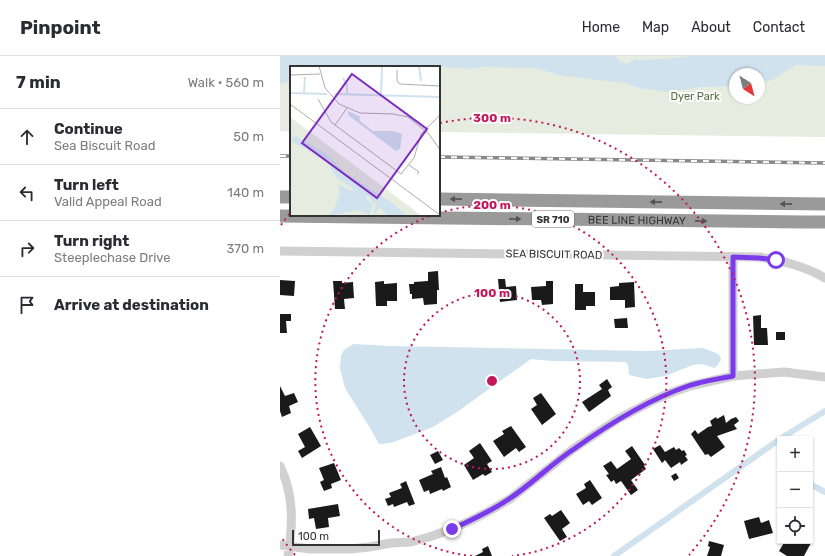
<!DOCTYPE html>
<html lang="en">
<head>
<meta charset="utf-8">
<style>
  body { margin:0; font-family:Rubik,sans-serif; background:#f7f7f7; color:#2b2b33 }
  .controls { position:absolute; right:12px; bottom:12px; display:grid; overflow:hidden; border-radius:0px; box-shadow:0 1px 3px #0004 }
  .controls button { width:36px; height:36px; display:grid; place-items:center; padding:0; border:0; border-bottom:1px solid #e1e1e2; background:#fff; color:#2b2b33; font:20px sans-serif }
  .compass { position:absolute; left:449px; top:12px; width:36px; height:36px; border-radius:50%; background:#fff; box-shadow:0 1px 3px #0004; rotate:144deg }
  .scale { position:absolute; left:12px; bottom:10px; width:88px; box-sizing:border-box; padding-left:4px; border:2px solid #333; border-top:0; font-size:11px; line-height:14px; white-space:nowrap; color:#333; -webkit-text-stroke:3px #fff; paint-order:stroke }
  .stop { position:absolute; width:12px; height:12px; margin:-9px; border:3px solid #7c3aed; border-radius:50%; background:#fff }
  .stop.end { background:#7c3aed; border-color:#fff; box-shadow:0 1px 4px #0008 }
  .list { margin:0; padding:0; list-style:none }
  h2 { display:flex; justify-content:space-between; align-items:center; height:52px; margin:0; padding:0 16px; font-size:17px }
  h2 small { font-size:13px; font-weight:400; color:#7c7c81 }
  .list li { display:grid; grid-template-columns:26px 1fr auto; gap:12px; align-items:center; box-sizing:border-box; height:56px; padding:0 16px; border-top:1px solid #e1e1e2 }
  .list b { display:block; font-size:15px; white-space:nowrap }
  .list p { margin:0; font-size:13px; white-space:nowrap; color:#7c7c81 }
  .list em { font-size:13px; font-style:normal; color:#7c7c81 }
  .icon { flex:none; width:22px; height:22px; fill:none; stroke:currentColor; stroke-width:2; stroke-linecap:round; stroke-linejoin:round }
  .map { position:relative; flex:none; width:545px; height:500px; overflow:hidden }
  header { display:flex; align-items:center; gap:24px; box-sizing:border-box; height:56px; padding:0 20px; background:#fff; border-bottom:1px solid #e1e1e2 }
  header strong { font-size:19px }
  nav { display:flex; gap:22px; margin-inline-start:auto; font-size:14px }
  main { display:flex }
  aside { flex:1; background:#fff }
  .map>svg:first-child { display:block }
</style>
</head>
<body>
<header>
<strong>Pinpoint</strong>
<nav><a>Home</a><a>Map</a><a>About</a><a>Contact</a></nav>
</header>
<main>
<aside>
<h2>7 min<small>Walk · 560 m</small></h2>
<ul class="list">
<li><svg class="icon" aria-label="ahead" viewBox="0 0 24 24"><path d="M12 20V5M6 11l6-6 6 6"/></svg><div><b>Continue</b><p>Sea Biscuit Road</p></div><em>50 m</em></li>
<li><svg class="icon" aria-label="left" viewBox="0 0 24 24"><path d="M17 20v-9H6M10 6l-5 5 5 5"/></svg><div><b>Turn left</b><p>Valid Appeal Road</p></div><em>140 m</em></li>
<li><svg class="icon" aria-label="right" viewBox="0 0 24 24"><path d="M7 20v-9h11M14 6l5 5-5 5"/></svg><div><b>Turn right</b><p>Steeplechase Drive</p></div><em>370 m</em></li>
<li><svg class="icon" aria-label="arrive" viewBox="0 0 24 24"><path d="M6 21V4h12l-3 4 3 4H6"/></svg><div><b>Arrive at destination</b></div></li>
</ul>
</aside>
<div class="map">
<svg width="545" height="500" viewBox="0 0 545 500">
  <rect width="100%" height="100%" fill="#fff"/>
  <path fill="#e6ecdf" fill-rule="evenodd" d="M0 0H545V81L159 76V11H11V75H0ZM455 18H479V42H455Z"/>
  <path fill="#cfe2ee" d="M0 0H336L339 5 346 8 356 4 384 3 413 0H545V10L516 9 492 24 479 26V18H455V30L420 31 389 36 359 32 344 27 278 19 256 12 201 11 192 13 144 10 106 11H11V25L0 28Z
    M73 288 111 290 367 295 423 292 436 297 440 300 441 304 437 310 434 312 422 308 413 309 385 320 367 323 349 319 348 308 345 306 272 305 251 303 177 356 153 371 111 387 99 388 90 372 65 332 60 312 61 299 64 294Z"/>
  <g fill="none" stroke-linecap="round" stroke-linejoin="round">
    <path stroke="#cfe2ee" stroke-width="6" d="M500 383 545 355
      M530 428 545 436
      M334 500 500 383"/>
  </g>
  <path fill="#1a1a1a" d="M158 215 159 234H157V248L144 249 143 242 132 243V238H130L129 228H134V226L148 225V216Z
    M218 223H225L226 231 236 230 237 244 220 246Z
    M0 224 15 225 14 240 0 239Z
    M53 225H62V227L73 226 74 242 64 243 65 253H55Z
    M104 225V228L117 227V245H107V250H96L95 226Z
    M266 225H273V248L262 249 261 244H252L251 231 266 230Z
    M354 226 355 251 345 252V244H330V231L339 230V227Z
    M295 228H303V236H315V250H306V254H295Z
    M0 258H11V265H6L7 277H0Z
    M481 259V272H487L488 289H474L473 260Z
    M347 262 348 272H335L334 263Z
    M496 276H505V284H496Z
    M327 323 332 331 328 334 331 340 309 356 302 346 322 333 319 329Z
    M0 330 5 340 14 337 18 346 9 350 11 357 2 361 0 355Z
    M261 337 276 358 262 369 251 353 257 349 253 342Z
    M444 359 446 367 451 363 456 361 459 365 454 369 457 373 437 380 445 391 431 401 428 398 425 399 411 378 415 374 418 378 428 371 432 370 430 365 436 361 437 363Z
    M231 370 246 391 239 396 236 392 224 401 213 385 224 378 222 375Z
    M30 371 41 390 22 402 18 395 25 391 18 378Z
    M200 387 212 405 207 408 212 416 205 420 203 418 193 424 184 409 194 402 189 395Z
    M380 389 385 396 394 391 396 394 399 392 402 395 404 394 407 399 405 400 408 404 401 409 400 406 391 412 385 404 382 407 373 393Z
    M352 390 365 409 364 410 366 413 351 424 358 434 351 439 341 425 336 428 334 424 331 426 326 419 329 418 323 410 331 405 337 413 351 403 345 395Z
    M158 395 163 404 155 408 150 399Z
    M54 407 61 424 51 428 52 432 44 435 40 426 44 424 39 412Z
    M161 411 165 422 167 421 171 431 163 435 162 433 150 438 149 434 144 436 139 424 153 418 151 415Z
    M396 417 399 422 394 425 391 420Z
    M310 424 322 442 312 449 309 445 303 449 296 438 306 432 304 428Z
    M126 425 135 448 129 450 127 446 114 451 113 448 108 450 105 443 111 441 109 437 122 432 120 428Z
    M58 448 60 460 48 462 49 471 36 473 34 462 29 463 28 453Z
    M281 454 290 467 282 473 287 481 280 485 264 462 270 458 272 460Z
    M479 461 481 467 489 464 493 477 469 483 464 465Z
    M429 485 444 489 441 500H427L430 491 428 490Z
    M505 485H532L524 500H507L499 495Z
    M208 490 212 500H195L203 496 202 493Z"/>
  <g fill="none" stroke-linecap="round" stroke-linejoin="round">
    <path stroke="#d0d0d0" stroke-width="9" d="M0 195 479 201C503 205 524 210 545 222
      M453 320V201
      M0 410C14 439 13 469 8 500
      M0 489 30 493H70L89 491 111 487 131 486 149 481 172 473 192 464 211 454 230 443 293 393 338 363 376 343 393 336 410 330 453 320 504 316 545 321"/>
    <g stroke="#9a9a9a" stroke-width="13">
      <path d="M0 141H11"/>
      <path d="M159 143 545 148"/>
      <path id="s1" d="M0 160 525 166H545"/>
    </g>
    <g stroke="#888" stroke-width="3.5">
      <path id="rail" d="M0 100H11
        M159 101 545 107"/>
    </g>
    <use href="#rail" stroke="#fff" stroke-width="2" stroke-dasharray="6" stroke-linecap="butt"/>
  </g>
  <defs><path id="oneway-solid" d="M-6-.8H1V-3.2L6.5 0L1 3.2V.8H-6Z"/></defs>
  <g fill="#525252">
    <use href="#oneway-solid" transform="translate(176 143) rotate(-179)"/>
    <use href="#oneway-solid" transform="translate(376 146) rotate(-179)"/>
    <use href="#oneway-solid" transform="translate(506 148) rotate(-179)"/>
    <use href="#oneway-solid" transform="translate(235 163) rotate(1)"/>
    <use href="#oneway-solid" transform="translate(421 165) rotate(1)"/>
  </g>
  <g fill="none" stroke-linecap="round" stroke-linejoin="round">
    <path stroke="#7c3aed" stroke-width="5" d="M172 473C192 464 211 455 229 443 252 428 271 408 294 393 329 368 367 344 408 330 423 325 438 323 453 320V201L479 202 496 204"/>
  </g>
  <g fill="none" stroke="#c2185b" stroke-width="2" stroke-dasharray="2 4">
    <circle cx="212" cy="325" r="88"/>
    <path d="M192 500A176 176 0 0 1 153 159M159 157A176 176 0 1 1 232 500"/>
    <path d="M15 499A263 263 0 0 1 1 481M1 169A263 263 0 0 1 11 156M160 67A263 263 0 0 1 409 499"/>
  </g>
  <g text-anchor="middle" stroke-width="4" stroke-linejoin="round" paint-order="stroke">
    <rect fill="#fff" stroke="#707070" stroke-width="1" x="252" y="155" width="42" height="16" rx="3"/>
    <g font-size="10" font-weight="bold" fill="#333">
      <text x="273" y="167">SR 710</text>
    </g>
    <g font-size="11" fill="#56703f" stroke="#fff">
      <text x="415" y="44">Dyer Park</text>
    </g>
    <g font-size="11" fill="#333" stroke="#fff">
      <text dy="4" stroke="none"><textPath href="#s1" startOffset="357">BEE LINE HIGHWAY</textPath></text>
      <text transform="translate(274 198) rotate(1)" y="4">SEA BISCUIT ROAD</text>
    </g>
  </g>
  <g transform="translate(10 10)">
    <rect width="150" height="150" fill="#fff"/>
    <path d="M0 51 132 150H0Z" fill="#e6ecdf"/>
    <path d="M58 45 69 50 70 55 83 65H103L112 68 110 83 106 85 58 49ZM0 65 3 73 6 70 37 88 53 105 104 138 117 150H98L90 141 83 150 86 139 77 129 75 132 83 138 80 149 68 144 39 150 46 139 50 126 48 118 62 125 64 123 48 113 41 103 40 96 2 76Z" fill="#cfe2ee"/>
    <path fill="none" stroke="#cfe2ee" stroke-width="2" d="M129 0 131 15M53 12 57 19V29M0 27 37 28M14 27 15 11M45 28 150 31M91 29 92 0"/>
    <path fill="none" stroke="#adadad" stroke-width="1" d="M29 0 35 22 49 38 70 47 103 48 118 51 139 68 150 84M107 4V15L110 18 150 20M0 9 30 8M28 33 41 56 111 108 124 92 131 68 150 49M0 38 150 149M45 59 57 42M119 99 129 106 127 108"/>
    <path fill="#7b2cbf" fill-opacity="0.15" stroke="#7b2cbf" stroke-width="2" d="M62 8 137 63 87 132 12 77Z"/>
    <rect width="150" height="150" fill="none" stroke="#333" stroke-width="2"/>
  </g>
  <circle cx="212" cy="325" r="6" fill="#c2185b" stroke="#fff" stroke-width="2"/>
  <g font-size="12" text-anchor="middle" font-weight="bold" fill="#c2185b" stroke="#fff" stroke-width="4" stroke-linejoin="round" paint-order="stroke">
    <text x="212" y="66">300 m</text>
    <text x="212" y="153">200 m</text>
    <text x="212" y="241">100 m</text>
  </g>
</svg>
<div class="controls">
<button>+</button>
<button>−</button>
<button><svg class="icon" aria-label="locate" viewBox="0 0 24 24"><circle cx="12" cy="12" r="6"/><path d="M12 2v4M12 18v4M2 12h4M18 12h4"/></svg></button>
</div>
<svg class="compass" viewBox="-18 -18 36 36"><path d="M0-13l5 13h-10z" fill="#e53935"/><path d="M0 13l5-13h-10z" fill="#7c7c81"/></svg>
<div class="scale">100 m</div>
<div class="stop" style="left:496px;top:204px"></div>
<div class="stop end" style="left:172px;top:473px"></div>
</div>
</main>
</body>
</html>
